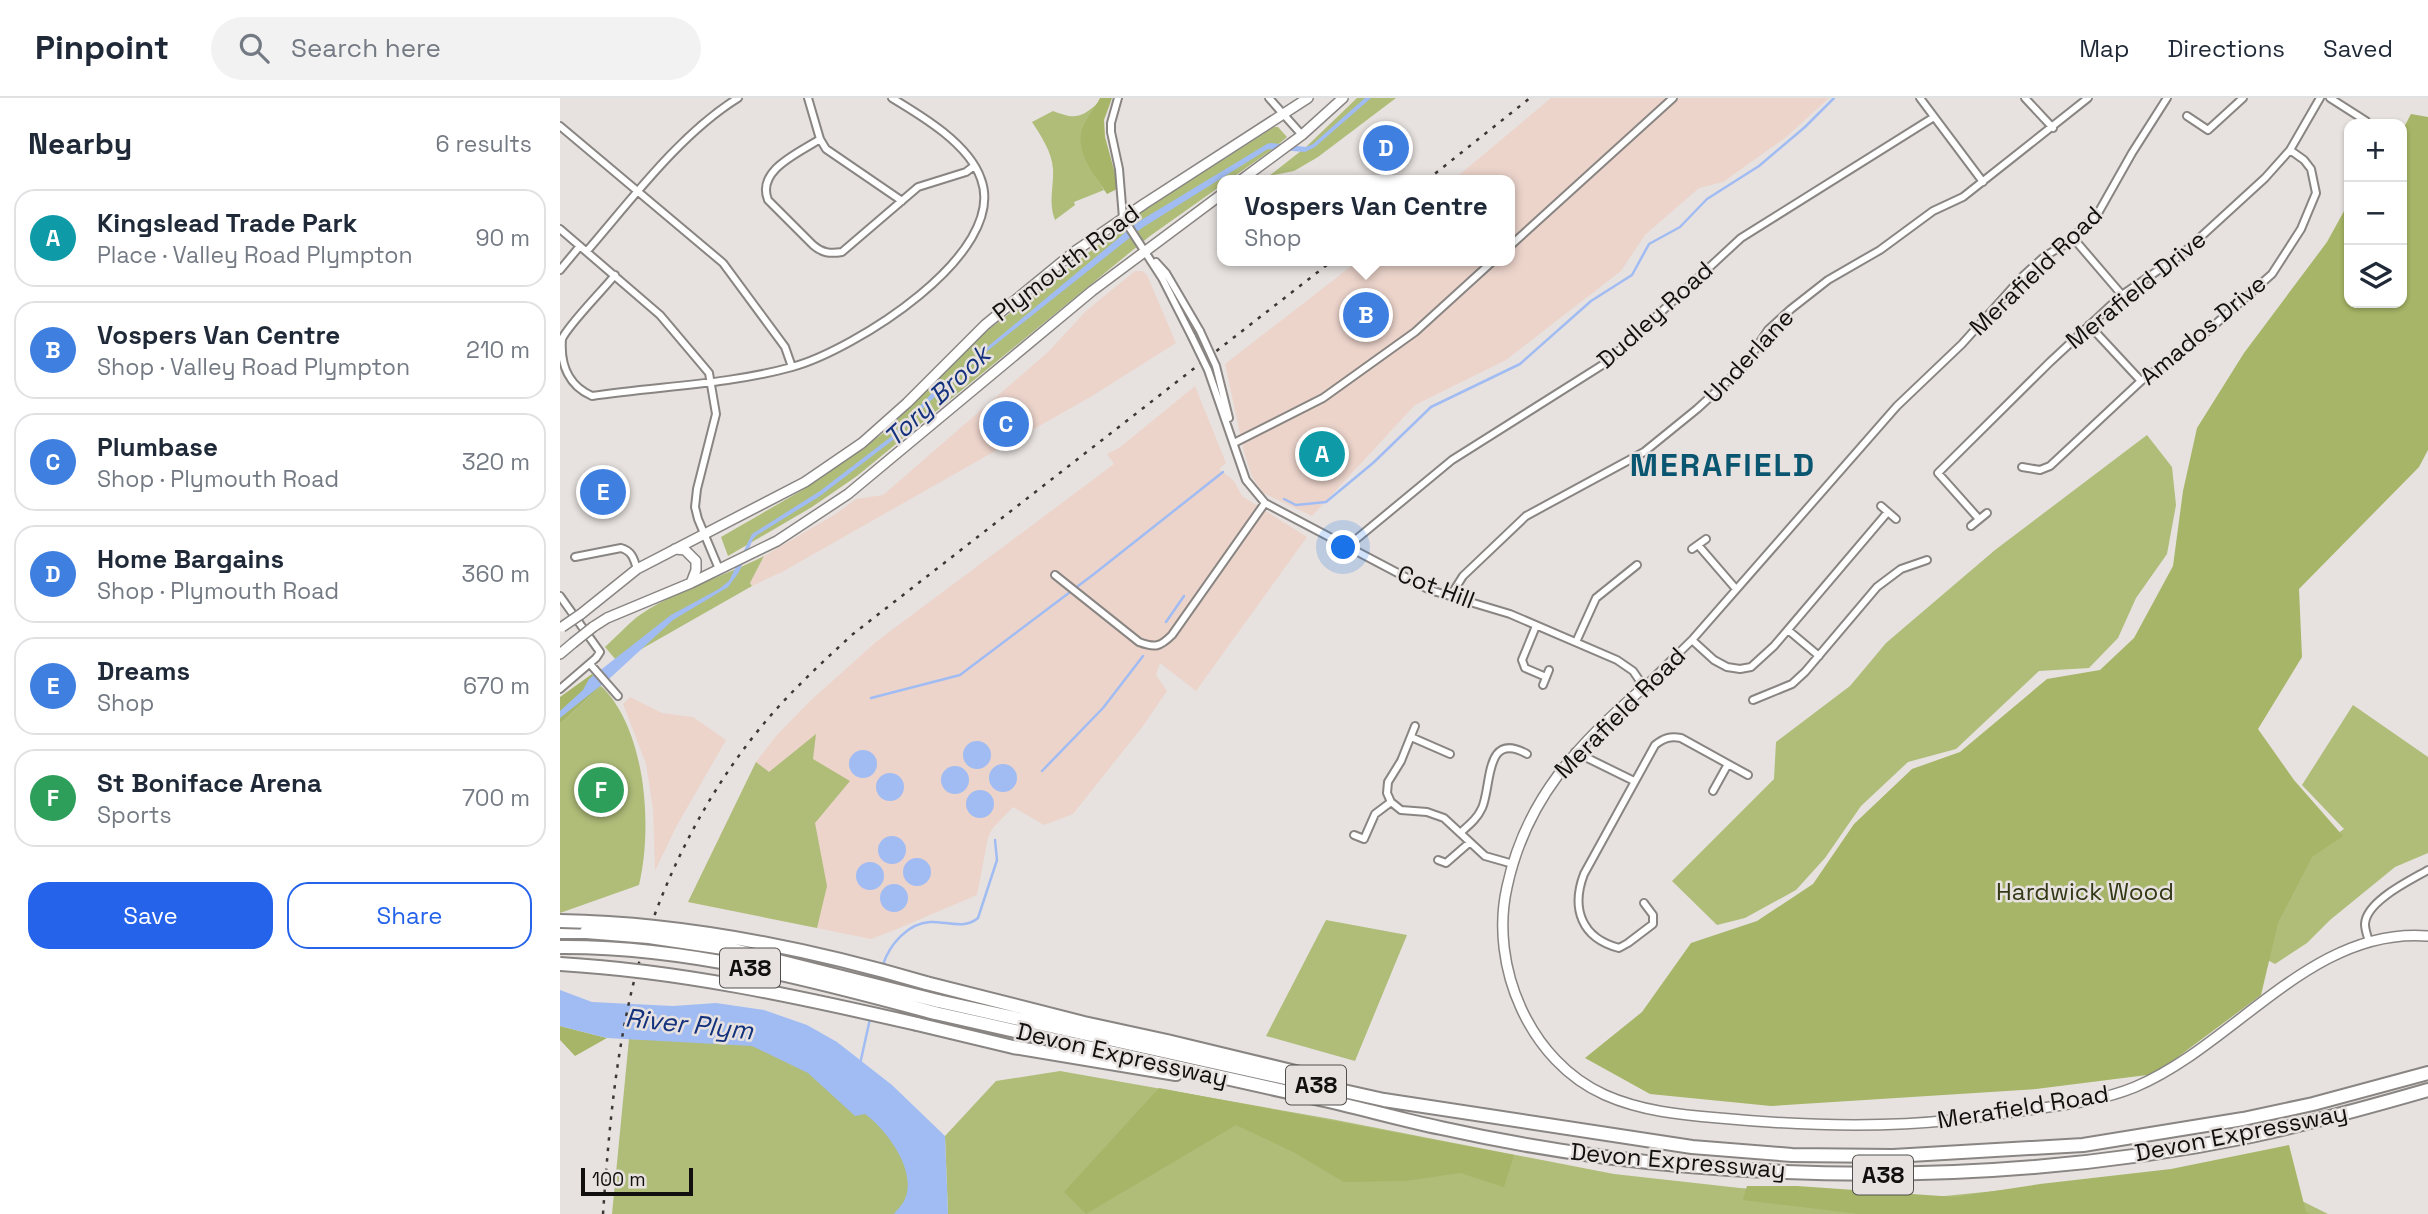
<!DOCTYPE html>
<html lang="en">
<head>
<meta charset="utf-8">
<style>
  body { margin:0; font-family:"Space Grotesk",sans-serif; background:#f2f2f3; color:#1f2937 }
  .controls { position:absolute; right:21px; top:21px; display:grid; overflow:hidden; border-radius:14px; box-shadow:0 2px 5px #0004 }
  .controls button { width:63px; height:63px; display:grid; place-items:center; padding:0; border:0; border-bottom:2px solid #e0e1e3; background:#fff; color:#1f2937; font:35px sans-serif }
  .scale { position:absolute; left:21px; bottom:18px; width:112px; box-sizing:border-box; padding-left:7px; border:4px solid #11100f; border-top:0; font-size:19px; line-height:24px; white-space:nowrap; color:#11100f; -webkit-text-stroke:5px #e7e2df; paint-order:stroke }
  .you { position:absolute; left:784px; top:450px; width:24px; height:24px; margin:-18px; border:5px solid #fff; border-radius:50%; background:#1a73e8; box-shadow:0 0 0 10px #1a73e833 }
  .badge { display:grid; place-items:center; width:46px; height:46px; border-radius:50%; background:#2563eb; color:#fff; font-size:23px; font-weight:700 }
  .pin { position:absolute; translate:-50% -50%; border:4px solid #fff; box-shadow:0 2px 7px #0006 }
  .popup { position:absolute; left:657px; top:77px; width:298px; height:91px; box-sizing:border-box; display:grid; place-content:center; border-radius:14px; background:#fff; filter:drop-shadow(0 2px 5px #0005); font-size:23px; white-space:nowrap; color:#747a83 }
  .popup b { font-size:26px; color:#1f2937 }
  .popup::after { content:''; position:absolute; left:50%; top:100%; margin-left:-14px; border:14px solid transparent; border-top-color:#fff }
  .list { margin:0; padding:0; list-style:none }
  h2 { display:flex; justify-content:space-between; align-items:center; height:91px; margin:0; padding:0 28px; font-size:30px }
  h2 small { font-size:23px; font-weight:400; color:#747a83 }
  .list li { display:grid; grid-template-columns:46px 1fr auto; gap:21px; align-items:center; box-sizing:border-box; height:98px; margin:0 14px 14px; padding:0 14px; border:2px solid #e0e1e3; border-radius:21px }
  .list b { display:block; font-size:26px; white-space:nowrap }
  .list p { margin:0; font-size:23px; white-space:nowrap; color:#747a83 }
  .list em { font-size:23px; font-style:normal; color:#747a83 }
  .actions { display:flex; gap:14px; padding:21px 28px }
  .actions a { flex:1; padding:16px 0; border:2px solid #2563eb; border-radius:21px; text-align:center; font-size:24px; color:#2563eb }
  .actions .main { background:#2563eb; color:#fff }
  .icon { flex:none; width:38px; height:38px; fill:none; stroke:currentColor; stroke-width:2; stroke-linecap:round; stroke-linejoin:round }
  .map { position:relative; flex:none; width:1868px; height:1116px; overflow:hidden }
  header { display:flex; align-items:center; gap:42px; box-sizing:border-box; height:98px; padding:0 35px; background:#fff; border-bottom:2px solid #e0e1e3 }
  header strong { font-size:33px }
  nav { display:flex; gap:38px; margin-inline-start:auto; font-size:24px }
  .search { width:490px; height:63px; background:#f2f2f3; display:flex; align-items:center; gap:18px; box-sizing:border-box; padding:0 24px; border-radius:38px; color:#747a83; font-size:26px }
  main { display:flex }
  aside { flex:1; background:#fff }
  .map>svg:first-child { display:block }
</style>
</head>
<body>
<header>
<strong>Pinpoint</strong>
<div class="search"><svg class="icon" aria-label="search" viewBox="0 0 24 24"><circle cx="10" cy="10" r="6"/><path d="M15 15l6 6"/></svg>Search here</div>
<nav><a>Map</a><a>Directions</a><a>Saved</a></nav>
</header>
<main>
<aside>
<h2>Nearby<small>6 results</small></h2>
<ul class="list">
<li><span class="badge" style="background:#0f9aa8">A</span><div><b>Kingslead Trade Park</b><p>Place · Valley Road Plympton</p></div><em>90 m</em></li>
<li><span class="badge" style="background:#3f7fe0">B</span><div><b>Vospers Van Centre</b><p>Shop · Valley Road Plympton</p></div><em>210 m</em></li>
<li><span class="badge" style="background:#3f7fe0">C</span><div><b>Plumbase</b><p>Shop · Plymouth Road</p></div><em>320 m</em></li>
<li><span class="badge" style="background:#3f7fe0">D</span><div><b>Home Bargains</b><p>Shop · Plymouth Road</p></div><em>360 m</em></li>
<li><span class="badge" style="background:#3f7fe0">E</span><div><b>Dreams</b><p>Shop</p></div><em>670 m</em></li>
<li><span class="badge" style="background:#2e9e5b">F</span><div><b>St Boniface Arena</b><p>Sports</p></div><em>700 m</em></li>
</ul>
<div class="actions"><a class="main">Save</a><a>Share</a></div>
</aside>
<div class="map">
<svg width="1868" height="1116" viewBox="0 0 1868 1116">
  <rect width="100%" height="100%" fill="#e7e2df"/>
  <path fill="#ecd4cb" d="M991 0H1269L1225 40 1163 84 1139 90 1085 137 1061 173 946 262 855 307 752 418 703 395 692 379 684 354 665 266 798 163H950V82H893Z
    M575 173H582L587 177 616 245 532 298 222 474 192 488 190 485 204 458 274 417 296 401 323 397 488 254 526 213Z
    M635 288 666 365 659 371 674 383 682 398 747 439 636 593 600 565 596 577 607 593 583 628 513 716 484 727 453 709 432 731 428 740 417 797 337 831 311 841 128 804 196 664 216 638 249 604 317 543 554 366 547 356 559 350Z
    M70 599 102 615 133 619 166 642 116 729 95 773 93 711 86 666 63 606Z"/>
  <path fill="#afbd79" d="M797 0H836L758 59 734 73 709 78 746 49Z
    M538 5C513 44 522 56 544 92L514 104 515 107 495 122C488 104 494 89 493 71 492 54 481 38 472 24L493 13C514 21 520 21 538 5Z
    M714 29H718L727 39 713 51 669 82H662V87L590 138 297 378 252 409 168 458 161 439 244 391 325 334 414 243 550 138 559 135 575 123 574 119Z
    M1587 337 1612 369 1616 407 1607 456 1576 500 1558 540 1529 570 1479 573 1396 651 1348 664 1301 708 1265 760 1236 792 1185 820 1157 827 1112 783 1214 681 1216 644 1290 588 1326 545 1435 452Z
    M204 458 190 485 192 488 78 553 61 568 45 549C56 539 66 528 77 519 111 494 165 478 204 458Z
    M41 588C86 631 93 729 79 787L0 815V626Z
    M1793 607 1868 659V755L1835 769 1770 822 1747 845 1715 866 1700 858 1747 756 1784 731 1742 687Z
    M256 636 253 661 290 683 255 725 267 788 257 830 128 804 196 664 209 674Z
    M766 822 847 837 795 963 706 938Z
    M169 939 272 972 355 1061 354 1116H52L69 941 104 942Z
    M500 973 771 1021 1054 1076 1180 1090 1355 1101 1603 1076 1740 1102 1768 1116H388L385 1038 436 983Z"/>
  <path fill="#a6b567" d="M540 0H552L544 22 545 39 559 90 547 96C536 78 513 53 523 29 527 19 535 10 540 0Z
    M1851 16 1868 19V352L1859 369 1739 491 1742 559 1698 631 1734 682 1783 738 1752 759 1718 825 1701 897 1595 976 1476 991 1211 1008 1090 996 1025 960 1082 914 1131 845 1197 823 1253 786 1294 726 1352 671 1400 654 1487 581 1540 572 1574 540 1613 468 1623 393 1637 330 1684 255 1767 144 1789 104V205H1842V33Z
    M32 576 41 588 0 626V599Z
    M0 928 47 940 15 958 0 942Z
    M599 990 954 1057 944 1089 900 1075 845 1083 784 1084 733 1054 676 1027 526 1116 504 1094Z
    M1729 1047 1746 1114 1750 1116H1299L1183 1102 1187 1088H1237L1395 1099 1480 1086 1611 1071Z"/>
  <path fill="#a1bcf3" d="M805 0H811L755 49 745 54 708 51 582 130 426 254 368 305 333 342 260 398 197 437 193 441 179 474 168 489 113 522 49 581 0 620V613L23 592 29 581 111 517 159 491 169 483 192 436 260 393 332 338 372 295 578 124 707 46 711 45 746 49 753 46Z
    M403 657a14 14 0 1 1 28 0a14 14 0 1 1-28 0Z
    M289 666a14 14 0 1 1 28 0a14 14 0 1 1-28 0Z
    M429 680a14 14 0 1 1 28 0a14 14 0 1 1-28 0Z
    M381 682a14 14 0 1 1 28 0a14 14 0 1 1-28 0Z
    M316 689a14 14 0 1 1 28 0a14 14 0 1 1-28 0Z
    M406 706a14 14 0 1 1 28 0a14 14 0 1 1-28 0Z
    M318 752a14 14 0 1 1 28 0a14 14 0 1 1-28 0Z
    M343 774a14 14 0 1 1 28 0a14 14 0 1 1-28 0Z
    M296 778a14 14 0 1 1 28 0a14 14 0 1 1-28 0Z
    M320 800a14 14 0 1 1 28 0a14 14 0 1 1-28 0Z
    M0 892 32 904 113 908 156 905 204 912 247 927 277 944 332 987 385 1038 388 1116H334C337 1112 342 1107 344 1103 359 1074 326 1031 305 1016L295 1018 248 975 192 948 47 940 0 928Z"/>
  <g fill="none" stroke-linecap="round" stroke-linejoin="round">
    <path stroke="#a1bcf3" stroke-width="2.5" d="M724 401 736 407 766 404 813 365 871 309 960 266 1031 203 1072 177 1089 146 1120 129 1147 101 1199 68 1245 29 1274 0
      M606 524 624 498
      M311 600 400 577 534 476 663 374
      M482 673 543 610 583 558
      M323 867C329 847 348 825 370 824 386 823 404 832 418 820L437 762 435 742
      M300 966 310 921"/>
    <g stroke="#898582" stroke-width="10">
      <path id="street" d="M248 0 260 41 266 51 342 103
        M558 0 551 25V34L559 71 563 120 602 180 632 239
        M709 0 742 37
        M1360 0 1423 84
        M1465 0 1493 30
        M1770 0 1806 23
        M1627 18 1648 32 1683 0
        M0 28 163 165 225 249 232 269
        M260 41C239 55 196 72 208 102L253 147C262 155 270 156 282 154L358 89 406 74 414 68
        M0 131 100 217 149 275 156 316 137 391 135 409 138 421 159 471
        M1514 141 1562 197
        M950 148 1113 0
        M27 153C72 101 120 36 178 0
        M596 164 606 175 640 233
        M0 172 20 148
        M55 177C44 191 8 227 2 241 0 267 9 288 32 298 98 288 167 287 232 269 292 253 449 156 421 81 409 46 362 18 332 0
        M1529 227 1581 283
        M656 268 669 320
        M648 272 686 382 705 405 870 492 950 516 1057 562 1073 573 1084 589 1132 542 1337 308 1402 246 1463 178 1485 158 1514 141 1516 136 1537 117 1572 55 1607 0
        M674 345 763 300 855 234 933 163
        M1462 369 1480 372 1490 368 1581 283 1634 245 1712 176 1741 131 1756 95 1751 71 1744 62 1730 52
        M1321 408 1336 421
        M1419 421 1378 375 1490 264 1562 197 1622 156 1705 80 1730 52 1760 0
        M1411 428 1427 415
        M1138 447 1176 491
        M788 448 892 362 1047 264 1181 140 1374 19
        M1132 451 1146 441
        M15 459 61 450C72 453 74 461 77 471
        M495 477 579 544C595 550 600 549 612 537L705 405
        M891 497 903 478 966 418 1084 354 1137 311 1184 268 1208 232 1231 211 1268 182 1320 152 1373 113 1403 99 1528 0
        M0 498 40 554 36 560 0 591
        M976 528 962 562 965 570 986 579
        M1228 532 1259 558
        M1132 542 1154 562 1167 569 1180 571 1191 569 1214 548 1327 415
        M1016 544 1036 500 1077 467
        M30 566 58 598
        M983 587 989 572
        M1193 602 1232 586 1245 574 1317 489 1341 471 1367 462
        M855 628 841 663 828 684 827 695 831 704 841 712 867 714 884 720 925 758 953 766
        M851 639 890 656
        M1015 654 1074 683
        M1153 693 1168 666
        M900 735C909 727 917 721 922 710 932 688 924 632 967 656
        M794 737 804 741 815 716 831 704
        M878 762 886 765 909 745
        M1084 805 1093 817V826L1068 845 1059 850C1021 840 1011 810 1024 776L1095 647C1104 640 1110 638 1121 640L1188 677
        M1809 843C1807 837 1805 832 1805 826 1806 803 1851 782 1868 772"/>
    </g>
    <g stroke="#898582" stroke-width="12">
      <path id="secondary" d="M681 82 742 37 783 0
        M115 451 125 452 136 463V472L131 485
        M21 516 77 471 245 384 302 345 347 305 425 227 514 154 584 106 748 0
        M33 529 47 520 131 485 217 443 288 396 532 193 662 96
        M0 556 13 545
        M1084 589C1018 647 966 700 947 789 929 868 970 964 1045 997 1081 1013 1121 1017 1159 1020 1233 1027 1319 1030 1393 1022 1418 1020 1443 1015 1468 1012 1503 1007 1541 1003 1575 989 1675 947 1752 828 1868 838"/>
    </g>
    <g stroke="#898582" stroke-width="16">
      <path id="highway" d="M0 834H26
        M366 885 524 925 607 943 777 984
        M378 903 824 1002 1132 1049 1232 1057 1333 1058 1523 1047 1683 1021 1753 1006 1868 975
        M375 915C501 944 628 971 755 1000 797 1009 838 1021 881 1030 962 1048 1046 1061 1129 1068 1317 1084 1506 1076 1691 1038 1751 1025 1809 1009 1868 992
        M357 926 453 949 616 976"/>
    </g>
    <use href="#street" stroke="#fff" stroke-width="6"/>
    <use href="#secondary" stroke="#fff" stroke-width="9"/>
    <use href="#highway" stroke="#fff" stroke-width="12"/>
    <path stroke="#3b3937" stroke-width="2.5" stroke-dasharray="3.5 7" stroke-linecap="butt" d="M867 82 970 0
      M43 1116C48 1044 54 971 70 900 93 796 148 685 221 606 244 581 268 559 293 536L772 163"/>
    <g stroke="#898582" stroke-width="10" stroke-linecap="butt">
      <path id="street-bridge" d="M640 233 656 268
        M632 239 648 272"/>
    </g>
    <g stroke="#898582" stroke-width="12" stroke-linecap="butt">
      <path id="secondary-bridge" d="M2 529 21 516
        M13 545 33 529"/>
    </g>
    <g stroke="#898582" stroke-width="16" stroke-linecap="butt">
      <path id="highway-bridge" d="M0 823C124 825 247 850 366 885
        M26 834 89 839 170 851 378 903
        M0 849C127 848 253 882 375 915
        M0 866C121 873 239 899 357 926"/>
    </g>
    <use href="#street-bridge" stroke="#fff" stroke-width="6"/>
    <use href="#secondary-bridge" stroke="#fff" stroke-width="9"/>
    <use href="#highway-bridge" stroke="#fff" stroke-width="12"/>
  </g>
  <g text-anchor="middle" stroke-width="5" stroke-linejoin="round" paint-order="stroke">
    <g fill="#e7e2df" stroke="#514f4d" stroke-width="2">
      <rect x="160" y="850.5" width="60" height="39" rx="5"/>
      <rect x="726" y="967.5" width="60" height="39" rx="5"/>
      <rect x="1293" y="1057.5" width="60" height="39" rx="5"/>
    </g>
    <g font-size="23" font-weight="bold" fill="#11100f">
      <text x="190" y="878">A38</text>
      <text x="756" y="995">A38</text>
      <text x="1323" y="1085">A38</text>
    </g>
    <g font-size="24" fill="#11100f" stroke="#e7e2df">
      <text transform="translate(506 165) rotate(-37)" y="8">Plymouth Road</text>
      <text transform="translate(1476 173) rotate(-44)" y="8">Merafield Road</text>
      <text transform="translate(1576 192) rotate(-39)" y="8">Merafield Drive</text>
      <text transform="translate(1095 217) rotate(-42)" y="8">Dudley Road</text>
      <text transform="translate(1643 232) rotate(-40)" y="8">Amados Drive</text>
      <text transform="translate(1189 258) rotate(-47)" y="8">Underlane</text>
      <text transform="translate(876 489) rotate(21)" y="8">Cot Hill</text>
      <text transform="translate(1060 615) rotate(-45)" y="8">Merafield Road</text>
      <text transform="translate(562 957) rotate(13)" y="8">Devon Expressway</text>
      <text transform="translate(1463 1009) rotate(-9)" y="8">Merafield Road</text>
      <text transform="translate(1681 1035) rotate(-11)" y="8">Devon Expressway</text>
      <text transform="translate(1118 1063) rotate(5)" y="8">Devon Expressway</text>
    </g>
    <g font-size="24" fill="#333917" stroke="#e7e2df">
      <text x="1525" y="802">Hardwick Wood</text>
    </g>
    <g font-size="26" font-style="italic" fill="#13317d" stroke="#e7e2df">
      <text transform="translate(377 298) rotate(-43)" y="9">Tory Brook</text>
      <text transform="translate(129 926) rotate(6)" y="9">River Plym</text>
    </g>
    <g font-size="32" font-weight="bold" letter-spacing="2" fill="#0a5671" stroke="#e7e2df">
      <text x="1163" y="378">MERAFIELD</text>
    </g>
  </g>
</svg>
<div class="controls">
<button>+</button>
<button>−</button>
<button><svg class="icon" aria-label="layers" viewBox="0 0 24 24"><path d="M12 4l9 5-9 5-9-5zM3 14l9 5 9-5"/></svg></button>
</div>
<div class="scale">100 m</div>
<div class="you"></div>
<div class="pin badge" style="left:762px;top:356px;background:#0f9aa8">A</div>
<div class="pin badge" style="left:806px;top:217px;background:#3f7fe0">B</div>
<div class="popup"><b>Vospers Van Centre</b>Shop</div>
<div class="pin badge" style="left:446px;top:326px;background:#3f7fe0">C</div>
<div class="pin badge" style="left:826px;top:50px;background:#3f7fe0">D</div>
<div class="pin badge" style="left:43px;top:394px;background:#3f7fe0">E</div>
<div class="pin badge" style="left:41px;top:692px;background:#2e9e5b">F</div>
</div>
</main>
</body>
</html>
